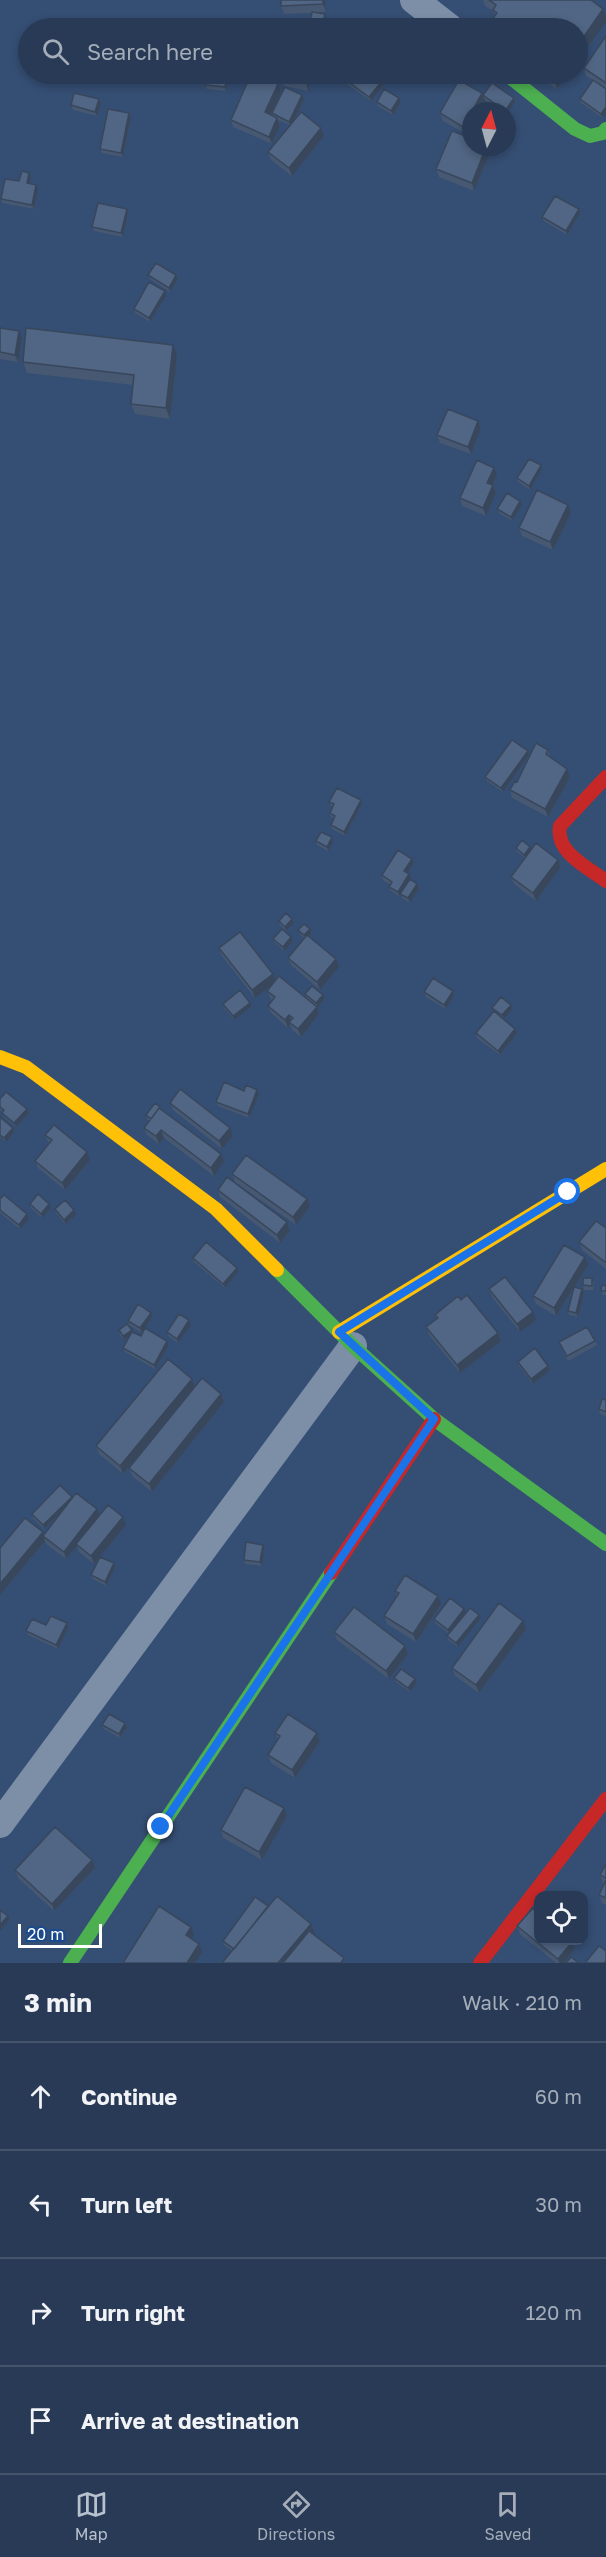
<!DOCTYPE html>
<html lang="en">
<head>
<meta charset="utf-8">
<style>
  body { margin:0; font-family:"Golos Text",sans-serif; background:#30415c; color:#f1f3f6 }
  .controls { position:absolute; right:18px; bottom:18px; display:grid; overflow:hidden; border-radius:12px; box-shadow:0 3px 9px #0003 }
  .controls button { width:54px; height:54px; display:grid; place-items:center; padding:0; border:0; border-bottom:2px solid #44546c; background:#283a56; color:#f1f3f6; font:30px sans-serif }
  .compass { position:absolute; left:462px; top:102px; width:54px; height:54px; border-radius:50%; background:#283a56; box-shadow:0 3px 9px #0003; rotate:6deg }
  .scale { position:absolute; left:18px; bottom:15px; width:84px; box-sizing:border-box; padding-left:6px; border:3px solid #fff; border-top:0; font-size:16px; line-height:21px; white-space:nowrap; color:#fff; -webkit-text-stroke:4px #1a4a8e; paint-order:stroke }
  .stop { position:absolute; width:18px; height:18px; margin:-14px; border:4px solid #1a73e8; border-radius:50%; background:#fff }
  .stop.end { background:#1a73e8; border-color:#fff; box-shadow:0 2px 6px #0008 }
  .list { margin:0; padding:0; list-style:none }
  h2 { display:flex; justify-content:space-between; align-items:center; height:78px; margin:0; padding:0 24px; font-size:26px }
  h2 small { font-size:20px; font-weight:400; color:#a5adb9 }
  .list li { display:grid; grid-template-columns:39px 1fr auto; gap:18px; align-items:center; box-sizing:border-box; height:108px; padding:0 24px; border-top:2px solid #44546c }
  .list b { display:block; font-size:22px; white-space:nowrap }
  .list em { font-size:20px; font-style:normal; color:#a5adb9 }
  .icon { flex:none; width:33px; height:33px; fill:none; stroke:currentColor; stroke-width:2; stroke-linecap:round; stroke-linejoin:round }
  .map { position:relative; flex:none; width:606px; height:1963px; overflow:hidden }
  .search { position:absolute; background:#283a56; box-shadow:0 3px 9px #0003; left:18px; right:18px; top:18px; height:66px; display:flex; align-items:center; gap:15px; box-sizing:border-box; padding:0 21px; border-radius:33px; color:#a5adb9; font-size:22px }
  .sheet { height:510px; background:#283a56 }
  nav { display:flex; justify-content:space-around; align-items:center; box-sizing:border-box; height:84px; border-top:2px solid #44546c; background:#283a56; font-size:16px; color:#a5adb9 }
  nav a { display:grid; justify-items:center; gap:3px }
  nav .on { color:#b8c1ce }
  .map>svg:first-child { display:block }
</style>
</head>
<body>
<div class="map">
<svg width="606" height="1963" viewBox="0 0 606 1963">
  <rect width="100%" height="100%" fill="#354e73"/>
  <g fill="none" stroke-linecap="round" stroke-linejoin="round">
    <path stroke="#7c8fa7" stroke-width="28" d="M414 0 450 28
      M0 1824 353 1346"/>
    <path stroke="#4caf50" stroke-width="14" d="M506 74 575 129 590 136 603 133 606 129
      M277 1270 353 1346 434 1419 606 1544
      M70 1963 331 1573"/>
    <path stroke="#ffc107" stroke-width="14" d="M0 1057 26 1067 216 1209 277 1270
      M339 1332 606 1169"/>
    <path stroke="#c62828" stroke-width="14" d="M606 777 560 826C555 852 587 867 606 881
      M331 1573 434 1419
      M480 1963 606 1799"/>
  </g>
  <path fill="#465872" d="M281 0H325L326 12H315L326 19 324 28H309L312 13 284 14 281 6Z
    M483 0H591L606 16V22L578 61 495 16 493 11 485 6Z
    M606 36V89L603 118 581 103 580 99 593 80 586 76 584 68Z
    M207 74H229L226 91 207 89 206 85Z
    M268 74H312L308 91 284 86 281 78 268 75Z
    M446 74H474L467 85 482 93 483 95 514 98 515 102 507 111H501L484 99 485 101 466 134 443 121 440 113 459 81Z
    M535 74H569L557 89Z
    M346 80H387L371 101 347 84Z
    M281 92 271 115 273 116 272 113 304 100 293 122 324 136 292 176 271 160 268 152 290 125 278 120 280 126 272 144 233 127 231 120Z
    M99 99 101 103 97 116 73 110 71 105Z
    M377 102H401L393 115 378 106Z
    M129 113 131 117 123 157 102 153 100 149Z
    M490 153 474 191 439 177 436 169Z
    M29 173 31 177 29 184 38 189 34 209 2 203 1 199Z
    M579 209 580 213 567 235 544 221 542 217Z
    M128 213 123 237 94 231 92 227Z
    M148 275H176L178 279 170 292 150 279Z
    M166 296 150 322 135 313 134 309Z
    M0 328 22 339 18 362 0 359Z
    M177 356 170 419 135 414 131 404 133 385 27 373 23 362Z
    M478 421 481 428 471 454 440 443 437 435Z
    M542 469 530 490 518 482 517 478Z
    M497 475 493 485 496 493 486 516 462 506 460 498Z
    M522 505 512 521 499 513 497 509Z
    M571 513 553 550 522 536 519 528Z
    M548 750 550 757 567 769 570 777 548 817 512 798 510 790Z
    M528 751 529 755 503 792 487 781 485 777Z
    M361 800 362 804 345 836 332 829 331 825 334 819 331 817 330 813 333 807 331 806 329 802Z
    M332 837 333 842 328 851 317 845 316 841Z
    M530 847 531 849 558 860 561 867 536 901 514 884 511 877 525 858 517 852 516 848Z
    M412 859 414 863 407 873 411 878 410 880 417 884 419 888 410 903 402 898 401 894 399 896 391 891 389 887 391 885 383 880 382 875Z
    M279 921 294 923 286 931 280 925Z
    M310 929 311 933 308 936 339 967 320 990 291 965 288 958 304 938 300 934 298 930Z
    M273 939 293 941 284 951 275 943Z
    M219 948 273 974 275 981 317 1007 319 1014 301 1037 292 1030 290 1025 288 1028 271 1013 268 1006 272 1000 270 998 267 991 272 985 255 998 222 956Z
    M453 991 454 995 446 1009 426 997 424 992Z
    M305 994 324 999 318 1007 307 999Z
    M223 1004 251 1007 234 1020 224 1008Z
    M511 1005 512 1009 504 1019 515 1029 517 1033 500 1055 477 1038 476 1033 494 1011 492 1008Z
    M244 1091 259 1094 249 1118 218 1106 216 1102Z
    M0 1099 27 1109 29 1113 16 1127 4 1117 2 1113 3 1112 0 1110Z
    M170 1103 233 1136 222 1149 173 1110Z
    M161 1109 224 1162 214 1176 164 1138 159 1144 147 1135 144 1128 149 1121 147 1119 146 1115Z
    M0 1117 13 1128 14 1132 6 1142 0 1137Z
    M45 1135 90 1160 65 1190 38 1168 35 1161 49 1144Z
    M232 1174 310 1206 296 1225 235 1182Z
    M218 1190 287 1222 290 1230 280 1243 220 1197Z
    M0 1199 27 1214 29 1219 20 1229 0 1213Z
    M30 1204 51 1208 42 1218 31 1208Z
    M55 1209 76 1215 65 1224 56 1213Z
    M606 1228V1269L582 1250 579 1242Z
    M193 1258 238 1272 225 1288 194 1262Z
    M588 1265 574 1287 584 1293 578 1317 569 1315 568 1311 574 1288 556 1316 536 1304 533 1296Z
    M594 1282 593 1290H584L583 1285Z
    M606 1286V1295H603L601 1291Z
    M489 1289 536 1320 520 1332 492 1297Z
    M435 1315 498 1333 501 1341 460 1373 429 1335 426 1327 436 1319Z
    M152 1317 142 1333 129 1325 128 1321Z
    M191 1325 178 1343 168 1336 167 1332Z
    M119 1330H132V1332L141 1336 167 1341 169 1345 155 1369 125 1352 123 1348 130 1336 124 1340 120 1335Z
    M595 1341 597 1345 568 1361 559 1342Z
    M518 1362 548 1366 550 1370 533 1384 519 1366Z
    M192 1379 195 1386 123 1474 99 1454 96 1446Z
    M221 1394 224 1402 152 1492 132 1476 129 1468Z
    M606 1400V1416L600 1414 599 1409Z
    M72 1498 97 1509 99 1515 126 1525 94 1564 79 1552 77 1546 66 1559 46 1544 45 1541 0 1595V1548L43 1532 44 1535 61 1513 44 1529 33 1518 32 1514Z
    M263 1545 264 1549 262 1566 245 1564 244 1560Z
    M114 1563 115 1567 106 1586 93 1579 91 1575Z
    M395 1591 441 1604 416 1642 387 1624 384 1616 397 1596Z
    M479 1615 480 1619 458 1647 448 1640 447 1636 449 1634 435 1623 434 1619Z
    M67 1623 68 1628 58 1649 28 1635 26 1631 46 1625Z
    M526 1629 479 1693 455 1676 452 1668Z
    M334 1632 405 1646 408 1654 389 1679 337 1640Z
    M394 1678 416 1683 410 1692 396 1682Z
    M125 1723 127 1727 120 1738 104 1729 102 1725Z
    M275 1733H317L320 1741 295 1778 271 1763 268 1755 278 1740Z
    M284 1808 287 1816 262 1860 223 1838 221 1830Z
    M606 1864V1905L602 1903 599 1895 604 1884 603 1883 600 1875Z
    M95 1868 54 1911 18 1878 15 1870Z
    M268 1906 315 1935 232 1951 224 1945 223 1941Z
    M517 1926 575 1948 564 1963H556L520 1934Z"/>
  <path fill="#39475c" d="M323 0H325L326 12 323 4Z
    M603 9 606 16V22L578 61V45Z
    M325 14 326 19 324 28H322Z
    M227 74H229L226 91 225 87Z
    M308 74H312L308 91 306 83Z
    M470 74H474L466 86 465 82Z
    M557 74H569L557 89 553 78Z
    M386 76 387 80 371 101 369 97Z
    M278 84 281 92 268 120 265 112Z
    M482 93 485 101 480 111H472Z
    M302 95 304 100 291 126 289 122Z
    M399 98 401 102 393 115 391 111Z
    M514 98 515 102 507 114V111H505Z
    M99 99 101 103 97 116 95 112Z
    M606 107V114L603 118 601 114Z
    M129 113 131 117 123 157 121 153Z
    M471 113V126L466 134 463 127Z
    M277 118 280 126 272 144 269 137Z
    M321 128 324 136 292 176 289 168Z
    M486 147H488L490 153 474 191 472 183Z
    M29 173 31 177 29 187 27 183Z
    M36 185 38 189 34 209 32 205Z
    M127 209 128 213 123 237 121 233Z
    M579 209 580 213 567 235 566 231Z
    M176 275 178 279 170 292 169 288Z
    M165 291 166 296 150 322 149 318Z
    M19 331 22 339 18 362 15 355Z
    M173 345 177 356 170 419 166 408Z
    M478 421 481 428 471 454 468 447Z
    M541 465 542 469 530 490 529 486Z
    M494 468 497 475 490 491 487 483Z
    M493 485 496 493 486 516 483 508Z
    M520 501 522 505 512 521 511 517Z
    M568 505 571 513 553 550 550 542Z
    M528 751 529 755 503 792 501 788Z
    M567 769 570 777 548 817 545 809Z
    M361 800 362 804 345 836 344 832Z
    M332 837 333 842 328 851 327 847Z
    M530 847 532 851 526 859 524 855Z
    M412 859 414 863 406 875 404 871Z
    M558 860 561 867 536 901 533 893Z
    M409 874 411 878 399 896 398 892Z
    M417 884 419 888 410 903 408 898Z
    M292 919 294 923 286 931 285 927Z
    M310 929 311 933 306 939 304 935Z
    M291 937 293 941 284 951 283 947Z
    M336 959 339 967 320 990 317 982Z
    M273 974 276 982 255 998 252 990Z
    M453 991 454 995 446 1009 444 1005Z
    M323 995 324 999 318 1007 316 1003Z
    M250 1003 251 1007 234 1020 233 1016Z
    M511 1005 512 1009 504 1019 502 1015Z
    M317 1007 319 1014 301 1037 298 1029Z
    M289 1015 292 1023 289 1022 290 1025 288 1028 285 1020Z
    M515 1029 517 1033 500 1055 498 1051Z
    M257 1090 259 1094 249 1118 248 1114Z
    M27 1109 29 1113 16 1127 14 1123Z
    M13 1128 14 1132 6 1142 4 1138Z
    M230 1128 233 1136 222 1149 219 1141Z
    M161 1130 164 1138 159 1144 156 1136Z
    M87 1152 90 1160 65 1190 62 1183Z
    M221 1154 224 1162 214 1176 211 1168Z
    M307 1199 310 1206 296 1225 293 1217Z
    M49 1204 51 1208 42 1218 41 1214Z
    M74 1210 76 1215 65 1224 64 1220Z
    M27 1214 29 1219 20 1229 19 1225Z
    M287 1222 290 1230 280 1243 277 1235Z
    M585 1257 588 1265 556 1316 554 1308Z
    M237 1268 238 1272 225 1288 223 1284Z
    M582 1289 584 1293 578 1317 576 1313Z
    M533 1312 536 1320 520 1332 517 1324Z
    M151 1313 152 1317 142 1333 140 1328Z
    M189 1320 191 1325 178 1343 177 1339Z
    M132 1330 133 1334 124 1340 123 1336Z
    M498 1333 501 1341 460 1373 457 1365Z
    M167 1341 169 1345 155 1369 154 1365Z
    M548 1366 550 1370 533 1384 531 1379Z
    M192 1379 195 1386 123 1474 120 1466Z
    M221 1394 224 1402 152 1492 149 1484Z
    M72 1497 73 1501 44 1529 43 1525Z
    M97 1509 100 1516 76 1544 77 1546 66 1559 64 1552Z
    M123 1517 126 1525 94 1564 91 1556Z
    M43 1532 45 1541 0 1595V1584Z
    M263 1545 264 1549 262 1566 260 1562Z
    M114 1563 115 1567 106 1586 105 1582Z
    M438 1596 441 1604 416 1642 413 1634Z
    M464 1609 466 1613 449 1634 448 1630Z
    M479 1615 480 1619 458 1647 456 1643Z
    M523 1621 526 1629 479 1693 476 1685Z
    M67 1623 68 1628 58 1649 56 1645Z
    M405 1646 408 1654 389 1679 386 1671Z
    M415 1679 416 1683 410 1692 408 1688Z
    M125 1723 127 1727 120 1738 119 1734Z
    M317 1733 320 1741 295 1778 292 1770Z
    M284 1808 287 1816 262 1860 259 1852Z
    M92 1860 95 1868 54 1911 52 1904Z
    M8 1916 9 1920 0 1931V1925Z
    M311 1924 315 1935 291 1963H278Z
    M191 1927 194 1934 189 1943 186 1935Z
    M573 1941 575 1948 564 1963H559L558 1959Z
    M199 1944 202 1952 195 1963H187Z"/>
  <path fill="#516684" stroke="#39475c" stroke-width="1.5" d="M281 0H323V4L281 6Z
    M489 0H591L603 9 578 45V28H486L497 13 493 10 496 5Z
    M312 12 325 14 322 28H309Z
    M606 36V83L584 68Z
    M207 74H227L225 87 206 85Z
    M251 74 278 84 265 112 277 118 269 137 231 120Z
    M281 74H308L306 83 281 78Z
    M351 74H383L386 76 369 97 346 80Z
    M451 74H470L465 82Z
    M547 74H557L553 78Z
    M459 80 482 93 472 111H471V113L463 127 440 113Z
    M593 80 606 89V107L601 114 580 99Z
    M492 83 514 98 505 111 483 95Z
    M285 87 302 95 289 122 272 113Z
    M384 89 399 98 391 111 377 102Z
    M74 93 99 99 95 112 71 105Z
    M108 109 129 113 121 153 100 149Z
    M301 112 321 128 289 168 268 152Z
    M452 131 471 138V147H486L472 183 436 169Z
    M22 171 29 173 27 183 36 185 32 205 1 199 5 179 19 181Z
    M555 196 579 209 566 231 542 217Z
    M98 203 127 209 121 233 92 227Z
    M156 263 176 275 169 288 148 275Z
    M149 282 165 291 149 318 134 309Z
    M0 328 19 331 15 355 0 352Z
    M26 328 173 345 166 408 131 404 134 375 23 362Z
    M448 409 478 421 468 447 437 435Z
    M529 459 541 465 529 486 517 478Z
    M477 460 494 468 487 483 493 485 483 508 460 498Z
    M537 490 568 505 550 542 519 528Z
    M507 493 520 501 511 517 497 509Z
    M512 740 528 751 501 788 485 777Z
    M536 743 548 750 546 754 567 769 545 809 510 790 515 781 517 782Z
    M337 788 361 800 344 832 331 825 335 816 330 813 334 804 329 802Z
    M321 832 332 837 327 847 316 841Z
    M522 840 530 847 524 855 516 848Z
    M536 843 558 860 533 893 511 877Z
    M398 850 412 859 404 871 409 874 398 892 389 887 392 882 382 875Z
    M410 879 417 884 408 898 400 894Z
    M286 913 292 919 285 927 279 921Z
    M304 924 310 929 304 935 298 930Z
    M282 929 291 937 283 947 273 939Z
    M240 932 273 974 252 990 219 948Z
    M307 935 336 959 317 982 288 958Z
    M279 976 317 1007 298 1029 289 1022 293 1018 289 1015 285 1020 268 1006 275 997 267 991Z
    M433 978 453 991 444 1005 424 992Z
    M312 986 323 995 316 1003 305 994Z
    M240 990 250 1003 233 1016 223 1004Z
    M501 997 511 1005 502 1015 492 1008Z
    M494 1011 515 1029 498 1051 476 1033Z
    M224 1082 244 1091 246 1085 257 1090 248 1114 216 1102Z
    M180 1089 230 1128 219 1141 170 1103Z
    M6 1092 27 1109 14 1123 2 1113 4 1110 0 1107V1099Z
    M155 1103 160 1107 151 1119 146 1115Z
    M159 1108 221 1154 211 1168 161 1130 156 1136 144 1128Z
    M0 1117 13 1128 4 1138 0 1135Z
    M54 1125 87 1152 62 1183 35 1161 52 1140 45 1135Z
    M246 1155 307 1199 293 1217 232 1174Z
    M227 1177 287 1222 277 1235 218 1190Z
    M38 1194 49 1204 41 1214 30 1204Z
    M4 1195 27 1214 19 1225 0 1210V1199Z
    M65 1200 74 1210 64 1220 55 1209Z
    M596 1221 606 1228V1261L605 1262 579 1242Z
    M206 1242 237 1268 223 1284 193 1258Z
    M564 1245 585 1257 554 1308 533 1296Z
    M505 1277 533 1312 517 1324 489 1289Z
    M583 1278H592V1286L583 1285Z
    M602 1285 606 1286V1291H601Z
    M574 1287 582 1289 576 1313 568 1311Z
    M467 1295 498 1333 457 1365 426 1327 438 1318 435 1315 458 1296 461 1300Z
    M138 1304 151 1313 140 1328 128 1321Z
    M179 1314 189 1320 177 1339 167 1332Z
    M127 1324 132 1330 123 1336 119 1330Z
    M587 1327 595 1341 567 1356 559 1342Z
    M145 1328 167 1341 154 1365 123 1348 132 1332 141 1336Z
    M535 1348 548 1366 531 1379 518 1362Z
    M168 1359 192 1379 120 1466 96 1446Z
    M202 1378 221 1394 149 1484 129 1468Z
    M602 1399 606 1400V1412L599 1409Z
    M60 1485 72 1497 43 1525 32 1514Z
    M76 1493 97 1509 64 1552 43 1536Z
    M108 1505 123 1517 91 1556 76 1544Z
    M25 1518 43 1532 0 1584V1548Z
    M246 1542 263 1545 260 1562 244 1560Z
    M100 1557 114 1563 105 1582 91 1575Z
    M405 1575 438 1596 413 1634 384 1616 399 1593 395 1591Z
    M450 1598 464 1609 448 1630 434 1619Z
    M499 1603 523 1621 476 1685 452 1668Z
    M354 1607 405 1646 386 1671 334 1632Z
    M470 1608 479 1615 456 1643 447 1636Z
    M51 1616 67 1623 56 1645 26 1631 32 1619 46 1625Z
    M401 1669 415 1679 408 1688 394 1678Z
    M109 1714 125 1723 119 1734 102 1725Z
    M288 1714 317 1733 292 1770 268 1755 280 1736 275 1733Z
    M245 1787 284 1808 259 1852 221 1830Z
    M55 1827 92 1860 52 1904 15 1870Z
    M606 1864V1878L600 1875Z
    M606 1880V1898L599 1895Z
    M277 1896 311 1924 278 1963H222Z
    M255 1897 268 1906 234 1949 223 1941Z
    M159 1906 191 1927 186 1935 199 1944 187 1963H123Z
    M533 1908 538 1913V1941H573L558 1959 517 1926Z
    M0 1910 8 1916 0 1925Z
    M309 1931 344 1958 341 1963H283Z
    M599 1946 606 1951V1961L604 1963H585Z
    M571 1957 579 1963H566Z"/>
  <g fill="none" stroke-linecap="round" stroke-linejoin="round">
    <path stroke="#1a73e8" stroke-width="8" d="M161 1827 434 1419 339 1332 568 1192"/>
  </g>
</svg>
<div class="controls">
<button><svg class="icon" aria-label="locate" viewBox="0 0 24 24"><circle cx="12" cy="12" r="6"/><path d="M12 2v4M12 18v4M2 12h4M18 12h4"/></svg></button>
</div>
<svg class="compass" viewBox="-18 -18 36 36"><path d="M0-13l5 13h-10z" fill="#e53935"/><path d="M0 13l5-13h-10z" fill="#a5adb9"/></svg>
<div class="scale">20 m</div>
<div class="stop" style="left:568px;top:1192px"></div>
<div class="stop end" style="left:161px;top:1827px"></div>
<div class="search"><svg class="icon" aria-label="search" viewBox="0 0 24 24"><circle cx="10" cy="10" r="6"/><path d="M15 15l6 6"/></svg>Search here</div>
</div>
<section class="sheet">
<h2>3 min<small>Walk · 210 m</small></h2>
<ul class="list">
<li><svg class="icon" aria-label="ahead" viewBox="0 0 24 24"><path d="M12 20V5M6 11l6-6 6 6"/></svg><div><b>Continue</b></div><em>60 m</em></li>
<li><svg class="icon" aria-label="left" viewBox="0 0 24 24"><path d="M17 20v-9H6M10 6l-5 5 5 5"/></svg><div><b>Turn left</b></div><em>30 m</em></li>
<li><svg class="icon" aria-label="right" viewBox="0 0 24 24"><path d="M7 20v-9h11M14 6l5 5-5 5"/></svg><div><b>Turn right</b></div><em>120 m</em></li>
<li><svg class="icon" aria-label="arrive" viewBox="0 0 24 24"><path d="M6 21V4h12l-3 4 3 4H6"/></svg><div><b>Arrive at destination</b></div></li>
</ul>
</section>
<nav>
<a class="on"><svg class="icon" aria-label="map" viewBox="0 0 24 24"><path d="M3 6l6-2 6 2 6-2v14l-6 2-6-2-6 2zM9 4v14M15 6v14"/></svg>Map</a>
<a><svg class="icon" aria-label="directions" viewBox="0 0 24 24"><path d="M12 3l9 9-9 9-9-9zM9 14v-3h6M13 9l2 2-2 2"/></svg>Directions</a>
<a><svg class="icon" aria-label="saved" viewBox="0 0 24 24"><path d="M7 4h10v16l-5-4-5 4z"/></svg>Saved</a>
</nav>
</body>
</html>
